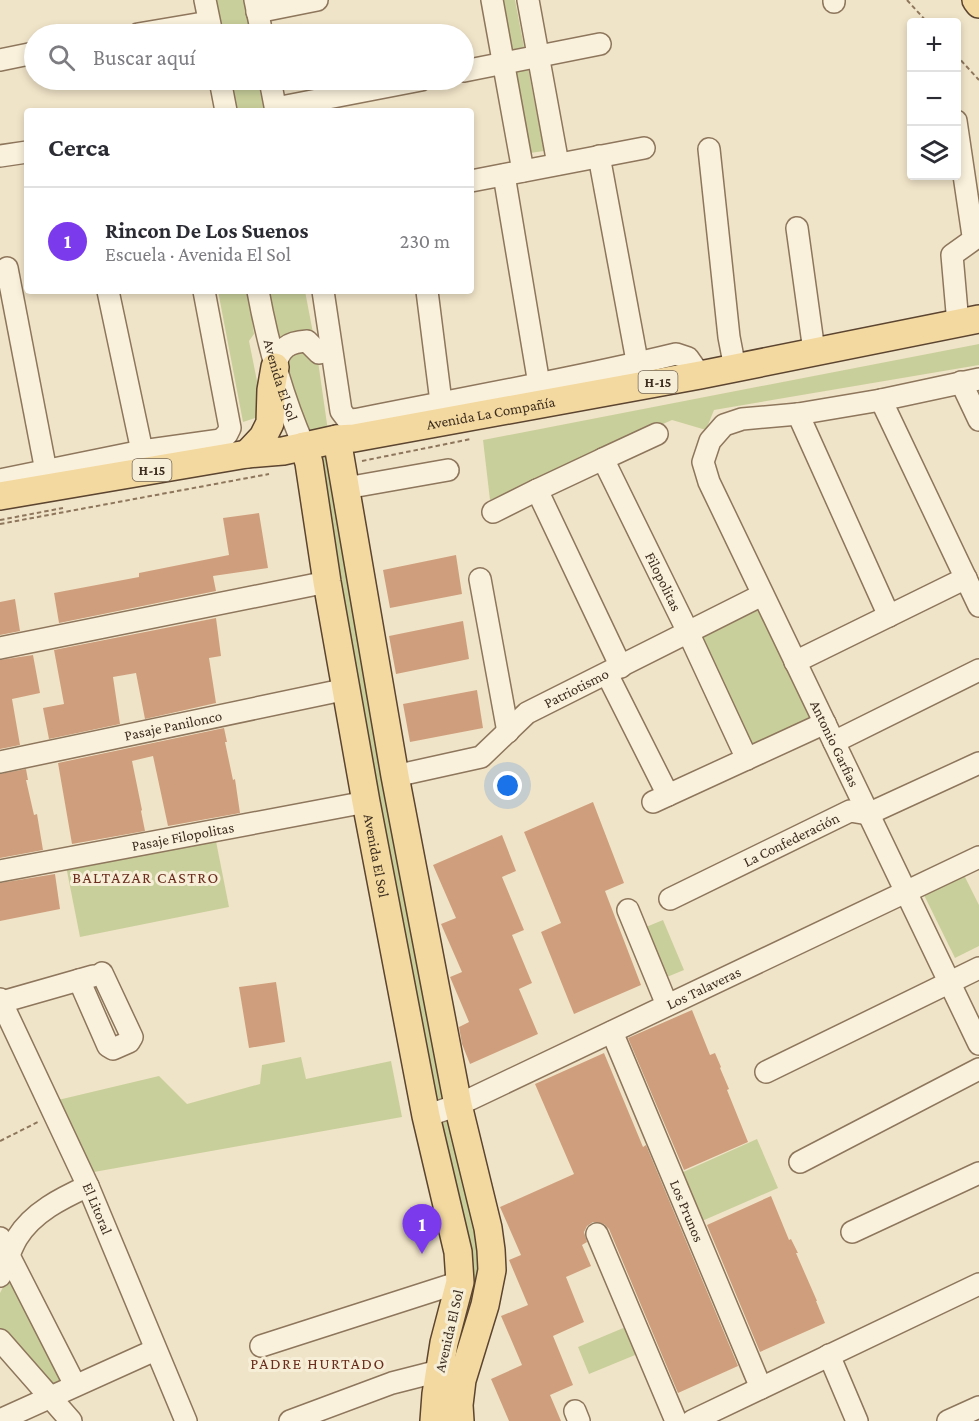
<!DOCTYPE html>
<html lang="es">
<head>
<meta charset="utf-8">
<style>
  body { margin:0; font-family:"Crimson Pro",serif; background:#f2f2f3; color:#2b2b33 }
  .controls { position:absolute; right:18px; top:18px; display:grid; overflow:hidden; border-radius:6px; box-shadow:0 3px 9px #0003 }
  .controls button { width:54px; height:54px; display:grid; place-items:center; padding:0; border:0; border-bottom:2px solid #e1e1e2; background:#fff; color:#2b2b33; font:30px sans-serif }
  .you { position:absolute; left:508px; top:786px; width:21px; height:21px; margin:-15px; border:4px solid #fff; border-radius:50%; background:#1a73e8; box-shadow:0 0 0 9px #1a73e833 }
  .badge { display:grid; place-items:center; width:39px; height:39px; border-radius:50%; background:#7c3aed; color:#fff; font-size:20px; font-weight:700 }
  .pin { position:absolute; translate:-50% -50px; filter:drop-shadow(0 2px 3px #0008) }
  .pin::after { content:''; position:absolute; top:32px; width:21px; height:18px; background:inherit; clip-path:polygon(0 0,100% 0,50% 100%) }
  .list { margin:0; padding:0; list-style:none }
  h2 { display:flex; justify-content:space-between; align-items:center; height:78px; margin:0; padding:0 24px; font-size:26px }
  h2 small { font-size:20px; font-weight:400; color:#7c7c81 }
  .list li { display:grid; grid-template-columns:39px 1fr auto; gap:18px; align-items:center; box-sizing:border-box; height:108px; padding:0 24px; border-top:2px solid #e1e1e2 }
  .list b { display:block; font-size:22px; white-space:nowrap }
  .list p { margin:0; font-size:20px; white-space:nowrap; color:#7c7c81 }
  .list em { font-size:20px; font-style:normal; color:#7c7c81 }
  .icon { flex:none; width:33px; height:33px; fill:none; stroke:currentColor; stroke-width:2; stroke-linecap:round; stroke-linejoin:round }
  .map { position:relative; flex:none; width:979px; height:1421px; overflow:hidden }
  .search { position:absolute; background:#fff; box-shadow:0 3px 9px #0003; left:24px; top:24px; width:450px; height:66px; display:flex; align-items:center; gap:15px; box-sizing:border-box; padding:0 21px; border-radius:33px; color:#7c7c81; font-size:22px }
  .panel { position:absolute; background:#fff; box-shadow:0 3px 9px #0003; left:24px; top:108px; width:450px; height:186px; border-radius:6px }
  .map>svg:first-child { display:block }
</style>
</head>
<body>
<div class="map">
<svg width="979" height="1421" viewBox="0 0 979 1421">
  <rect width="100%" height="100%" fill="#f0e4c8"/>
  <path fill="#c9cf9b" d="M214 0H250L257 34H221Z
    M501 0H515L544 151 530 153Z
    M230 80H265L271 111H236Z
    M218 291H248L254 334 249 341 263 411 258 417 243 422Z
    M260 291H305L317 354 331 452 441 1090C457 1148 476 1207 481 1267L440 1421 464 1290Z
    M979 344V365L714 410 706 430 672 420 490 500 483 440Z
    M766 601 825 723 747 759 691 638Z
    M213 826 229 907 80 937 64 856Z
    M964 875 979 905V946L955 958 924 895Z
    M663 920 684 970 667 977 646 927Z
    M301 1057 306 1079 391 1061 402 1117 94 1172 58 1100 159 1076 187 1104 260 1084 262 1065Z
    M757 1139 778 1188 702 1221 681 1173Z
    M11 1271 67 1383 54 1389 0 1330V1293Z
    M628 1326 640 1353 589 1374 578 1347Z"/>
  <path fill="#cf9f7d" d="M259 513 268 568 213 576 216 591 59 623 54 593 139 577V573L229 555 223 518Z
    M456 555 462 594 390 608 383 570Z
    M15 599 20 631 0 635V602Z
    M216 618 221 656 209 658 216 703 145 719 136 673 113 677 120 724 49 739 43 708 64 704 54 650Z
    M463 621 469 659 396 674 389 636Z
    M33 655 40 693 12 699 20 745 0 749V660Z
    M477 690 483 728 410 742 403 704Z
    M224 728 227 742H225L233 780 235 779 240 813 168 826 153 756 132 761 142 810 141 811 145 831 72 844 58 763Z
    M26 769 28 780H26L34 815 37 814 43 850 0 858V774Z
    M593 802 624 883 605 891 641 985 574 1014 541 932 561 923 524 832Z
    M502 835 516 871 502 877 524 930 512 935 532 983 519 989 538 1034 470 1064 462 1044 459 1027 469 1022 450 977 462 972 441 924 456 918 433 865Z
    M55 874 60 909 0 921V883Z
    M276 982 285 1042 249 1048 239 987Z
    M692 1010 710 1055 715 1053 721 1067 720 1068 729 1089 727 1090 748 1142 684 1170 628 1038Z
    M604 1053 643 1147 646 1145 738 1366 678 1393 609 1229 604 1224 593 1222 587 1226 584 1232 587 1242 582 1245 591 1266 566 1277 584 1322 553 1336 573 1385 550 1395 561 1421H509L491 1379 522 1365 501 1316 528 1305 509 1260 521 1255 500 1207 574 1174 535 1084Z
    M771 1196 789 1240 791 1239 798 1253H796L817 1301H816L825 1323 760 1352 707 1225Z"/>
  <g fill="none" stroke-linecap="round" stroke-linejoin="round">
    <g stroke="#8d765c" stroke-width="24">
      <g id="minor">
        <path d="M205 0 212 34"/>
        <path d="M255 0 262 34"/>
        <path d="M492 0 523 171"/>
        <path d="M528 0 558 164"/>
        <path d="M834 0V2"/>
        <path d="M257 12 317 0"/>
        <path d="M138 34 209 22"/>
        <path d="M0 60 34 53"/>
        <path d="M464 71 600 44"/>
        <path d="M220 80 226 111"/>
        <path d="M270 80 276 111"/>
        <path d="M276 108 421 80"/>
        <path d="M956 121 973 236V240L952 255 958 324"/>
        <path d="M709 149 729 337 735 368"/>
        <path d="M0 156 27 152"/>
        <path d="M599 156 640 377"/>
        <path d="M504 175 539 384"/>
        <path d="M471 181 644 148"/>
        <path d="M797 228 814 351"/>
        <path d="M7 268 46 471"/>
        <path d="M108 291 142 451"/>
        <path id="s1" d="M258 291C268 345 282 396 304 446"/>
        <path d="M323 291 341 411 347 419 354 420C462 398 570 380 676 354L688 358 700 375"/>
        <path d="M427 291 441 402"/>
        <path d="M275 367C280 348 288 342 307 341L319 353"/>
        <path id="s2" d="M979 379 881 400 798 414 742 419 724 425 710 441 703 462 709 482 979 1044"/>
        <path d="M961 382 979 420"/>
        <path d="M881 400 979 606"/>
        <path d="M798 414 889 616"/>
        <path id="s3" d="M657 434 603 459 688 632 747 759"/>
        <path d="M0 480 142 451 221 440 227 434 230 428 204 291"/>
        <path d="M346 488 448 470"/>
        <path d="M537 490 603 459"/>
        <path d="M493 512 537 490 621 667"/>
        <path d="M480 579 508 732"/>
        <path d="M0 648 327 582"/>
        <path d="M795 662 966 578"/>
        <path d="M607 674 668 795"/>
        <path d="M834 742 979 670"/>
        <path id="s4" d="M0 762 347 689"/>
        <path id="s5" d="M395 776 481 757 527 713 762 595"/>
        <path d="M653 802 825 723"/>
        <path id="s6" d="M0 871 366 802"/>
        <path id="s7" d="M670 899 850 811 868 814 979 763"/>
        <path d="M628 910 667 1005"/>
        <path d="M79 980 108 1046 113 1049 129 1042 132 1037 102 973"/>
        <path id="s8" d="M0 999 88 1186 186 1421"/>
        <path d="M2 1002 93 976"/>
        <path id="s9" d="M612 1032 761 1388"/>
        <path d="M766 1072 979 968"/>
        <path id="s10" d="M426 1116 458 1105 979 857"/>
        <path d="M800 1162 979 1069"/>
        <path d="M852 1232 979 1173"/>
        <path d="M597 1234 676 1421"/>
        <path d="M0 1238 75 1385"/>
        <path d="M0 1276C6 1264 10 1250 17 1238 33 1212 62 1198 88 1186"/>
        <path d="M0 1340 71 1421"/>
        <path d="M261 1346 460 1282"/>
        <path d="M829 1355 857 1421"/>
        <path d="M575 1411 579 1421"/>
        <path d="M0 1420 155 1350"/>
        <path d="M290 1421 392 1383 439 1371"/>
        <path d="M692 1421 979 1284"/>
        <path d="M948 1421 979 1407"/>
      </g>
    </g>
    <g stroke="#5b4430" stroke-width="30">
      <g id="major">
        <path d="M976 0 979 4"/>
        <path d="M337 439 395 776 458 1105 488 1228 491 1250 492 1270 485 1305 462 1380 459 1405 460 1421"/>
        <path id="s11" d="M304 446 309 463 327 582 366 802 426 1116 458 1252 460 1282 444 1343 436 1394 434 1421"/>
        <path d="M247 454 263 437 270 423 271 390 275 367"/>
        <path id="s12" d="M0 496 247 454 283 451 337 439 354 438 700 375 979 319"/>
      </g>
    </g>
    <path stroke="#8d765c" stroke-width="2" stroke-dasharray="4.5 3" stroke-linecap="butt" d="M907 0 927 22
      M956 55 979 80
      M362 461 471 439
      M0 520 63 508
      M0 524 269 474
      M0 1141 38 1122"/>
    <use href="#minor" stroke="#faf1dc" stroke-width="21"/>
    <use href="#major" stroke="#f3d9a0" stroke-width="27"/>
  </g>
  <g text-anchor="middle" stroke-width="6" stroke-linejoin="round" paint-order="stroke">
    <g fill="#f7eed8" stroke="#756857" stroke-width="1.5">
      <rect x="638.5" y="371" width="39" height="22" rx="4.5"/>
      <rect x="132.5" y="459" width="39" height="22" rx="4.5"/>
    </g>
    <g font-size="14" font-weight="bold" fill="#3d2e20">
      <text x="658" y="387">H-15</text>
      <text x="152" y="475">H-15</text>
    </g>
    <g font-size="15" fill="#3d2e20" stroke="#f7eed8">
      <text dy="5" stroke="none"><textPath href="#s1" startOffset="92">Avenida El Sol</textPath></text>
      <text dy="5" stroke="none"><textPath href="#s12" startOffset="498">Avenida La Compañía</textPath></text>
      <text dy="5" stroke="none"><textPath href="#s3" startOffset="196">Filopolitas</textPath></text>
      <text dy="5" stroke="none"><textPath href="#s5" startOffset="207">Patriotismo</textPath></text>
      <text dy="5" stroke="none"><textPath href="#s4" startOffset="177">Pasaje Panilonco</textPath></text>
      <text dy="5" stroke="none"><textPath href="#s2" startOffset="614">Antonio Garfias</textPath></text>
      <text dy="5" stroke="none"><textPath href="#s6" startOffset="186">Pasaje Filopolitas</textPath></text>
      <text dy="5" stroke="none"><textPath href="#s7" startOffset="135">La Confederación</textPath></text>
      <text dy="5" stroke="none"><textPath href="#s11" startOffset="416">Avenida El Sol</textPath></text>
      <text dy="5" stroke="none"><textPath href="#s10" startOffset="306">Los Talaveras</textPath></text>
      <text dy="5" stroke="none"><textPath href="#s8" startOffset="231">El Litoral</textPath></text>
      <text dy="5" stroke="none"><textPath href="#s9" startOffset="194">Los Prunos</textPath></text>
      <text transform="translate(449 1331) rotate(-77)" y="5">Avenida El Sol</text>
    </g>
    <g font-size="16" letter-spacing="1.5" fill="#6b2e1e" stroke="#f7eed8">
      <text x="146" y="883">BALTAZAR CASTRO</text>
      <text x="318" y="1369">PADRE HURTADO</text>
    </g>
  </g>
</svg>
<div class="controls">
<button>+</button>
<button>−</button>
<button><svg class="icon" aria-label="layers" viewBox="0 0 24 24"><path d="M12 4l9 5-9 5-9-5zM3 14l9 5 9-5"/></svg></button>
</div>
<div class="you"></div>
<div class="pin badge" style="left:422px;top:1254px">1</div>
<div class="search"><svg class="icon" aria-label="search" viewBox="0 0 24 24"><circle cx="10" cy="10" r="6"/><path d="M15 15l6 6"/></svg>Buscar aquí</div>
<section class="panel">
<h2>Cerca<small></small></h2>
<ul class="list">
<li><span class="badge">1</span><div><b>Rincon De Los Suenos</b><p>Escuela · Avenida El Sol</p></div><em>230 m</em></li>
</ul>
</section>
</div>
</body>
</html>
